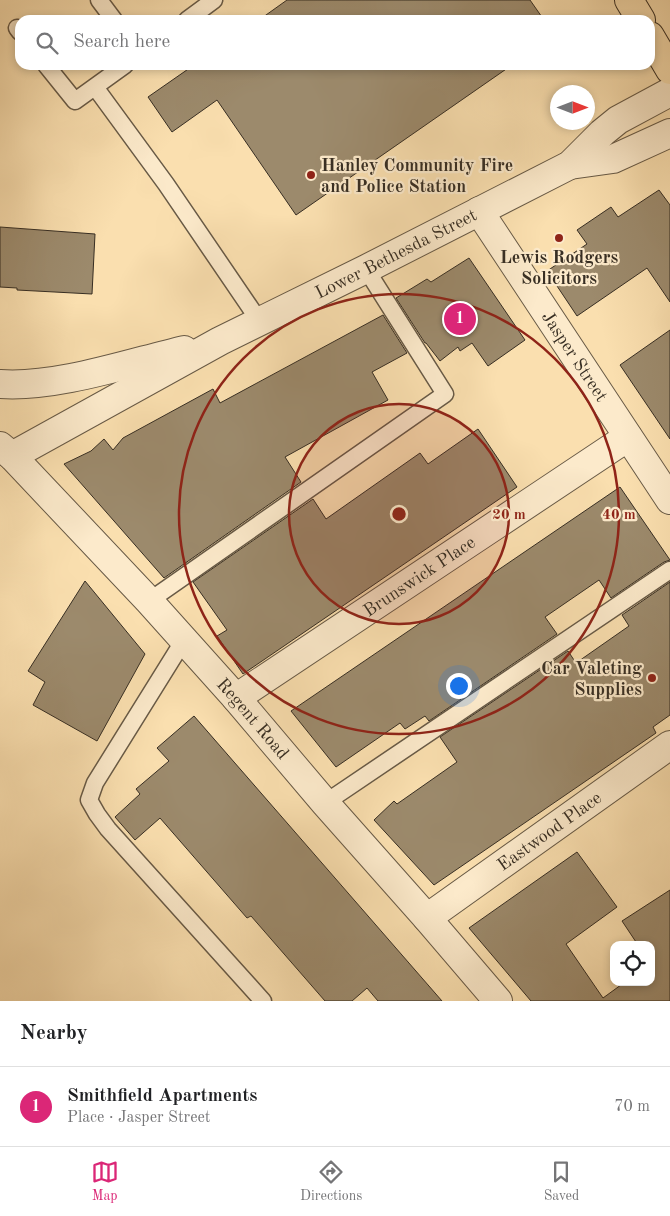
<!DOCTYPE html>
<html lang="en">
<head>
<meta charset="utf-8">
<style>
  body { margin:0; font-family:"Old Standard TT",serif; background:#f6f6f6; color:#202124 }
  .controls { position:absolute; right:15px; bottom:15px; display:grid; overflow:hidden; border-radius:10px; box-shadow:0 2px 8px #0003 }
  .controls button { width:45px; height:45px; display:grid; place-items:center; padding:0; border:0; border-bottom:1px solid #e0e0e0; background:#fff; color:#202124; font:25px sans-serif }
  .compass { position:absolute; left:550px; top:85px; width:45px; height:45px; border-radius:50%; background:#fff; box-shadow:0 2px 8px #0003; rotate:90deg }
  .you { position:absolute; left:458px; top:685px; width:18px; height:18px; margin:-12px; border:4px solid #fff; border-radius:50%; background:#1a73e8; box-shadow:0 0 0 8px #1a73e833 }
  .badge { display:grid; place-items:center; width:32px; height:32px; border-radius:50%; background:#db2777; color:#fff; font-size:16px; font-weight:700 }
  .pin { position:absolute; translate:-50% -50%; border:2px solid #fff; box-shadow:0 1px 5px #0006 }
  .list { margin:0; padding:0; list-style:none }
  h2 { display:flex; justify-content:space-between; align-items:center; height:65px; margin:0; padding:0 20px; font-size:21px }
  h2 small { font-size:16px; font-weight:400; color:#757577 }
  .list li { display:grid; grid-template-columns:32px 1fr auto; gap:15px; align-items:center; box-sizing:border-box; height:80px; padding:0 20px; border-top:1px solid #e0e0e0 }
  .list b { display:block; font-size:19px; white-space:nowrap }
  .list p { margin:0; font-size:16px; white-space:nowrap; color:#757577 }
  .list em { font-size:16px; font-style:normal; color:#757577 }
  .icon { flex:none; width:28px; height:28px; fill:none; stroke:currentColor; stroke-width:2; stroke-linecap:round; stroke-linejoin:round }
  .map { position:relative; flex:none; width:670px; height:1001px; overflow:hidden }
  .search { position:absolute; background:#fff; box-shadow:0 2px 8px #0003; left:15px; right:15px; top:15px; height:55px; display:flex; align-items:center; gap:12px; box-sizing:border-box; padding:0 18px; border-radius:15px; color:#757577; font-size:19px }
  .sheet { height:145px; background:#fff }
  nav { display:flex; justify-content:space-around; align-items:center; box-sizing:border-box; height:70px; border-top:1px solid #e0e0e0; background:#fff; font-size:14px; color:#757577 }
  nav a { display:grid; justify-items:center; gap:2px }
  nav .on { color:#db2777 }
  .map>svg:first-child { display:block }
</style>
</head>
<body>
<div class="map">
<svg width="670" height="1001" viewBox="0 0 670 1001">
  <rect width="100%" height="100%" fill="#fadfaf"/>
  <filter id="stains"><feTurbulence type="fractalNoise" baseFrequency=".004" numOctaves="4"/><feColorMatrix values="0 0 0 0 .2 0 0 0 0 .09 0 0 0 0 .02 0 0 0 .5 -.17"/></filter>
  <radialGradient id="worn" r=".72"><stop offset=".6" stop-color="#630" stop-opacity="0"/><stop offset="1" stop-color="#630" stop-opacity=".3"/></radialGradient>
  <path fill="#9c8a6c" stroke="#372e23" d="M287 0H530L544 20H259Z
    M194 65H512L296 215 217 100 172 132 148 97Z
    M659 190 670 205V302L647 268 577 316 547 271 587 244 577 230 611 207 618 217Z
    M0 227 95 234 92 294 17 290V288L0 287Z
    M469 258 525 340 488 366 472 343 460 351 458 347 440 361 426 343H425L396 298 427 279 431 282Z
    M383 315 407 353 372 372 388 400 285 457 301 482 164 578 64 464 91 451 104 439 113 450 123 438 213 389 220 403Z
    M670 330V439L620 365Z
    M478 429 517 487 243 674 217 636 227 630 193 582 313 499 326 519 420 453 428 464Z
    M620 487 670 560 664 562 611 598 599 580 545 617 557 634 429 721 425 716 405 729 400 723 336 767 291 711Z
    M85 581 145 654 97 741 33 705 45 682 28 671Z
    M670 582V715L653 727 656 733 434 885 374 820 394 801 397 804 457 762 440 737 568 651 576 663 629 626 622 615Z
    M194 716 442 1001H378L367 988 352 1001H325L251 916 247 918 160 818 135 840 115 817 140 794 136 789 169 761 157 748Z
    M577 852 617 907 566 944 603 998 625 982H651V945H638L622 921 670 890V1001H531L469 928Z"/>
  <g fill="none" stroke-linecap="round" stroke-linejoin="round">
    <g stroke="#685a46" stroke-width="19">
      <path id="service" d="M99 0 114 20
        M187 20 214 0
        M17 28 20 32
        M46 65 75 101 125 65
        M95 87 166 184 260 322
        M149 601 445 394 366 269
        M184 640 95 783 89 800 97 814 108 829 263 1001
        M325 803 670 570"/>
    </g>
    <g stroke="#685a46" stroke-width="30">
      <g id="minor">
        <path d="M570 165 613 159 670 133"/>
        <path id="s1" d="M479 211 670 500"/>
        <path d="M0 384C57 388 129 363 184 350"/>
        <path id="s2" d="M12 456 220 341 366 269 570 165 602 133 618 120 670 92"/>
        <path id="s3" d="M236 698 628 437"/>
        <path id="s4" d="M427 918 670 745"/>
      </g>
    </g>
    <g stroke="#685a46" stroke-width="30">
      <g id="tertiary">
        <path id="s5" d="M0 446 12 456 149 601 236 698 325 803 427 918 498 1001"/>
      </g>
    </g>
    <g stroke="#372e23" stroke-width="30">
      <path id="primary" d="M629 0 641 20
        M650 36 670 70"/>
    </g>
    <use href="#service" stroke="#fceacb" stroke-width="16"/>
    <use href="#minor" stroke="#fceacb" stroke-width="28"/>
    <use href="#tertiary" stroke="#fceacb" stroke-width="28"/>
    <use href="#primary" stroke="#fadfaf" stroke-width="28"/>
  </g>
  <circle cx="399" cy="514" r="110" fill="#8f2418" fill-opacity=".12"/>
  <g fill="none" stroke="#8f2418" stroke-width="2.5">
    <circle cx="399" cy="514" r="110"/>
    <circle cx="399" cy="514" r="220"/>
  </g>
  <g fill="#8f2418" stroke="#fceacb" stroke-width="2">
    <circle cx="311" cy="175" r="5"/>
    <circle cx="559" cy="238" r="5"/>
    <circle cx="652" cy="678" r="5"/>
  </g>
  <g text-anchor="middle" stroke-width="4.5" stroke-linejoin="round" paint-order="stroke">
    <g font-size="18" font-weight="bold" fill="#372e23" stroke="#fceacb" text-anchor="start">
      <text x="321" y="171">Hanley Community Fire<tspan x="321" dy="21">and Police Station</tspan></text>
      <text x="559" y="263" text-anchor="middle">Lewis Rodgers<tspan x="559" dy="21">Solicitors</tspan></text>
      <text x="642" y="674" text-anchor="end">Car Valeting<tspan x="642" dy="21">Supplies</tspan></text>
    </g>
    <g font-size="18" fill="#372e23" stroke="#fceacb">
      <text dy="6" stroke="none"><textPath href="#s2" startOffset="434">Lower Bethesda Street</textPath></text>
      <text dy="6" stroke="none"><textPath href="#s1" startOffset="174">Jasper Street</textPath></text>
      <text dy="6" stroke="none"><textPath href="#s3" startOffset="220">Brunswick Place</textPath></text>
      <text dy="6" stroke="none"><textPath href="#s5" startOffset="372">Regent Road</textPath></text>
      <text dy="6" stroke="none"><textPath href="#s4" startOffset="150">Eastwood Place</textPath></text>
    </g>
  </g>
  <circle cx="399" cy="514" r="8" fill="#8f2418" stroke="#fceacb" stroke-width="2.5"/>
  <g font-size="15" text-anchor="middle" font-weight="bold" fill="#8f2418" stroke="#fceacb" stroke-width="4.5" stroke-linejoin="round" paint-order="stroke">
    <text x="509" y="519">20 m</text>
    <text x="619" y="519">40 m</text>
  </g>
  <rect width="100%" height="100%" filter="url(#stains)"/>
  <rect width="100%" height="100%" fill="url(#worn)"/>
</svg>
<div class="controls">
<button><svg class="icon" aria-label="locate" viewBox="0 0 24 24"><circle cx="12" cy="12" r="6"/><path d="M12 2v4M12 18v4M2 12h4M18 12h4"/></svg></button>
</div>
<svg class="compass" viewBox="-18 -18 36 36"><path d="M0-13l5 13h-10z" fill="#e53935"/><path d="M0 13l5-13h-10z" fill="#757577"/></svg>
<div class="you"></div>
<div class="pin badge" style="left:460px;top:319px">1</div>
<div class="search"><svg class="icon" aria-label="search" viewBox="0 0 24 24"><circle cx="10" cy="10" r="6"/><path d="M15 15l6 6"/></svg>Search here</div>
</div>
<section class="sheet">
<h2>Nearby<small></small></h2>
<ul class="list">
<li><span class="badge">1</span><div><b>Smithfield Apartments</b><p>Place · Jasper Street</p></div><em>70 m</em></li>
</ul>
</section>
<nav>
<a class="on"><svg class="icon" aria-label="map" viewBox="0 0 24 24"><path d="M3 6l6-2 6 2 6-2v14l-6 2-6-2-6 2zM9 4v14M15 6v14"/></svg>Map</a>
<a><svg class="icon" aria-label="directions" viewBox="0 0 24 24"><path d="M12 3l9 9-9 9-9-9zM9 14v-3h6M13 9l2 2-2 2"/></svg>Directions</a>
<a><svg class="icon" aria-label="saved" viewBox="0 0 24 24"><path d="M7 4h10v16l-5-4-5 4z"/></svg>Saved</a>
</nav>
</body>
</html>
